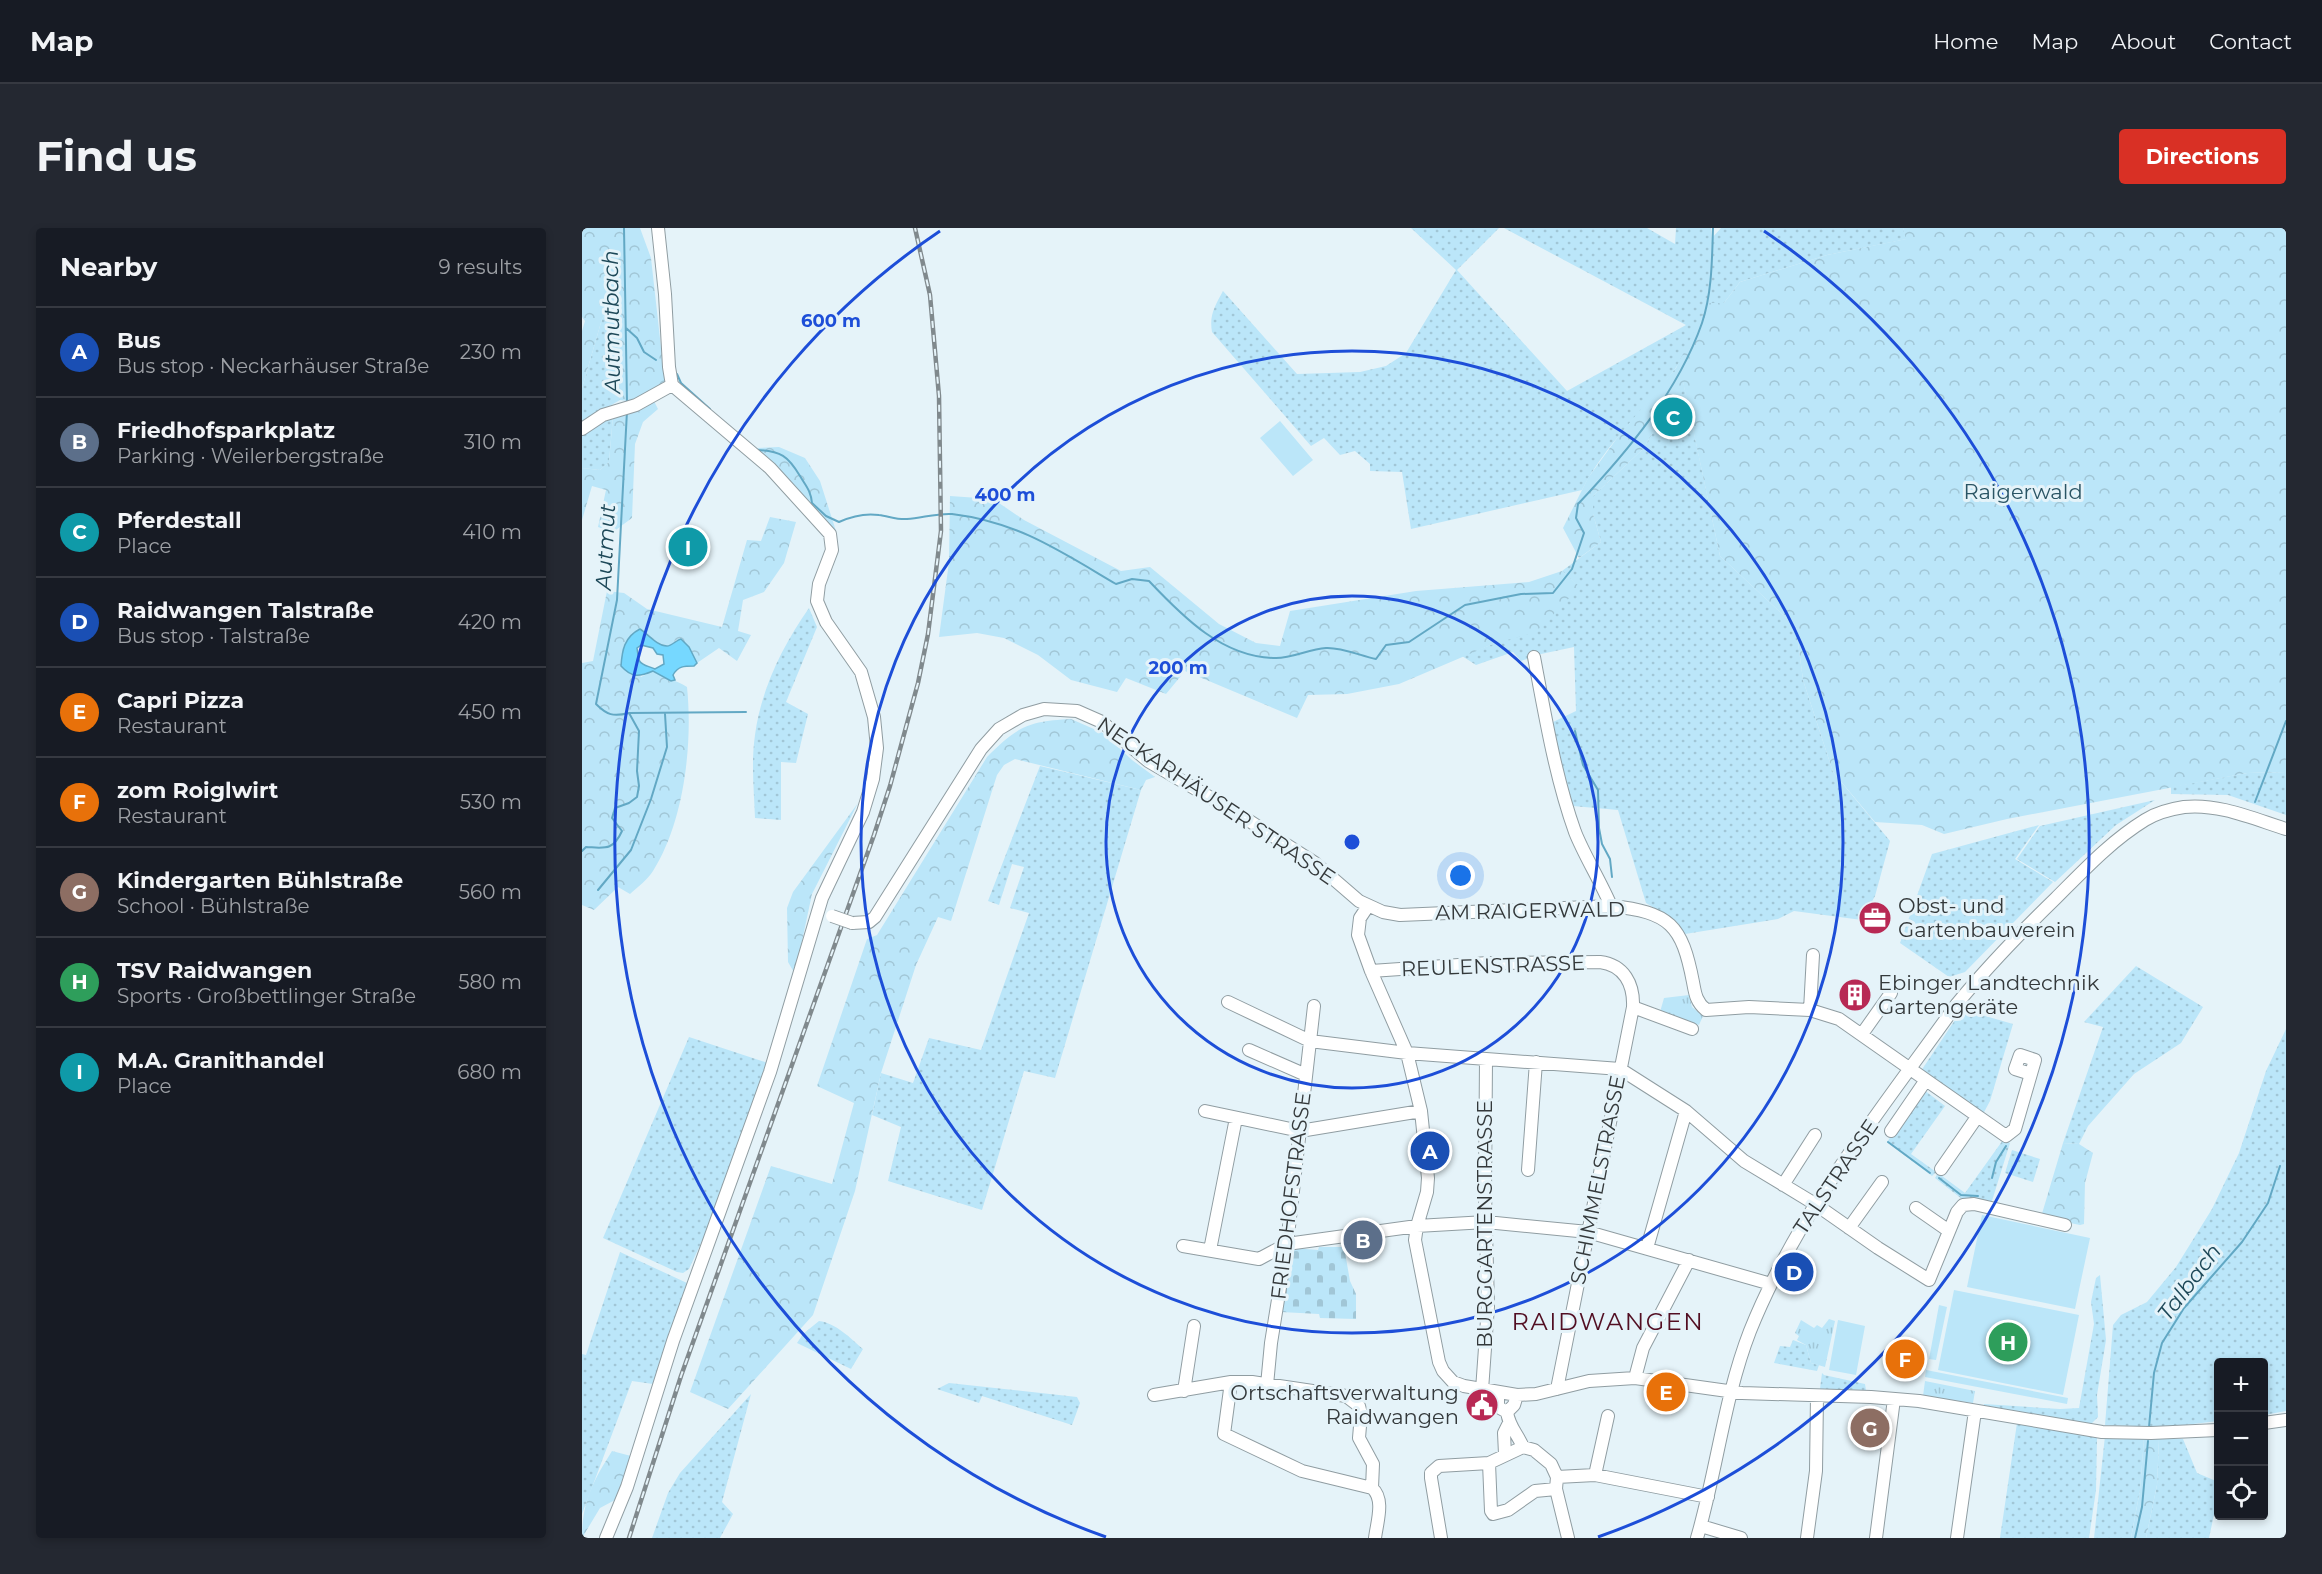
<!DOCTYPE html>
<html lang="en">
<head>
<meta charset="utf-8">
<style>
  body { margin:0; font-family:Montserrat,sans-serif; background:#242831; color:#f1f3f6 }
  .controls { position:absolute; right:18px; bottom:18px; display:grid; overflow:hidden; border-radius:6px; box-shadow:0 3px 9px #0003 }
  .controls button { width:54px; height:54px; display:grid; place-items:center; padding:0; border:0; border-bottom:2px solid #363941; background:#171b24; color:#f1f3f6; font:30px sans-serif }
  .you { position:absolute; left:879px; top:648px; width:21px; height:21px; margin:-15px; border:4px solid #fff; border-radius:50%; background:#1a73e8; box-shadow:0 0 0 9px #1a73e833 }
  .badge { display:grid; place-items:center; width:39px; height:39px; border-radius:50%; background:#d93025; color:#fff; font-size:20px; font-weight:700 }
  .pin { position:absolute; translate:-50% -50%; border:3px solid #fff; box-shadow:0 2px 6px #0006 }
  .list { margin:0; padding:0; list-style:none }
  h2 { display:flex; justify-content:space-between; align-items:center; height:78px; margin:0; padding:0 24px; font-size:26px }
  h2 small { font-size:20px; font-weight:400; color:#9ea1a6 }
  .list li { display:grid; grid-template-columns:39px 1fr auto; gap:18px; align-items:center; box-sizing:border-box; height:90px; padding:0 24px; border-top:2px solid #363941 }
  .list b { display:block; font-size:22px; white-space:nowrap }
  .list p { margin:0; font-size:20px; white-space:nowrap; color:#9ea1a6 }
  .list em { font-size:20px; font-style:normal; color:#9ea1a6 }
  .icon { flex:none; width:33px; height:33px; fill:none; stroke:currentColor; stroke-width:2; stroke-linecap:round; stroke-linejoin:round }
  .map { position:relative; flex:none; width:1704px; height:1310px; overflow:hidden; border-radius:6px }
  header { display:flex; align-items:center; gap:36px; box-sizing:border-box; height:84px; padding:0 30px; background:#171b24; border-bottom:2px solid #363941 }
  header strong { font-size:28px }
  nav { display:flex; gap:33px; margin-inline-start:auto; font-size:21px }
  .intro { display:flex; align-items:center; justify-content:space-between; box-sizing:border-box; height:144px; padding:0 36px }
  h1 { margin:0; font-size:42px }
  .button { padding:15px 27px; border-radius:6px; background:#d93025; color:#fff; font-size:21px; font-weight:700 }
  main { display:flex; gap:36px; padding:0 36px }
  aside { flex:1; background:#171b24; border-radius:6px; box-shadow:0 3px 9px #0003 }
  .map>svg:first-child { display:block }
</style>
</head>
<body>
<header>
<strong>Map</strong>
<nav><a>Home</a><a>Map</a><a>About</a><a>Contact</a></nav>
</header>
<div class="intro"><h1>Find us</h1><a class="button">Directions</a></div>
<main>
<aside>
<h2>Nearby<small>9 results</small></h2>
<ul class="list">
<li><span class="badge" style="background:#1a4fb4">A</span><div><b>Bus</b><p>Bus stop · Neckarhäuser Straße</p></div><em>230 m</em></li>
<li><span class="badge" style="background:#5c6f8a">B</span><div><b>Friedhofsparkplatz</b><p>Parking · Weilerbergstraße</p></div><em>310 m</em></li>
<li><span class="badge" style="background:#0f9aa8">C</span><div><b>Pferdestall</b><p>Place</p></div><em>410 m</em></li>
<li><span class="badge" style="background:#1a4fb4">D</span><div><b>Raidwangen Talstraße</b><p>Bus stop · Talstraße</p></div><em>420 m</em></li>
<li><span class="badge" style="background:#e8710a">E</span><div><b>Capri Pizza</b><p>Restaurant</p></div><em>450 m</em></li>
<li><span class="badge" style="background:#e8710a">F</span><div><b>zom Roiglwirt</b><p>Restaurant</p></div><em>530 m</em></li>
<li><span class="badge" style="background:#8d6e63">G</span><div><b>Kindergarten Bühlstraße</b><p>School · Bühlstraße</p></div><em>560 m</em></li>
<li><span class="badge" style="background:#2e9e5b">H</span><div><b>TSV Raidwangen</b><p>Sports · Großbettlinger Straße</p></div><em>580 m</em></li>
<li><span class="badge" style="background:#0f9aa8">I</span><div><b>M.A. Granithandel</b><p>Place</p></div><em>680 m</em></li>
</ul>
</aside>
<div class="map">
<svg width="1704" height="1310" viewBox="0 0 1704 1310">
  <defs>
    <pattern id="grass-dots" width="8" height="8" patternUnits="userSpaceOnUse" patternTransform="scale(1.5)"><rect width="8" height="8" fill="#bbe6f9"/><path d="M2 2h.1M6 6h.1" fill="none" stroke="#a1c6d6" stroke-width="1.8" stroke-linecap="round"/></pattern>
    <pattern id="forest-crowns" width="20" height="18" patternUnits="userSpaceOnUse" patternTransform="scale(1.5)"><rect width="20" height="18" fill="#bbe6f9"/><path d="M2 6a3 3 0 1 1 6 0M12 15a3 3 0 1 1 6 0" fill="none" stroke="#a1c6d6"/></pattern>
    <pattern id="cemetery-stones" width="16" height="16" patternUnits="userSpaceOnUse" patternTransform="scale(1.5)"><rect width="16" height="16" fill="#bbe6f9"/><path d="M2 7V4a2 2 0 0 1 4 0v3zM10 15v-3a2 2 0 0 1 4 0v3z" fill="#a1c6d6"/></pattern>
    <pattern id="park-tufts" width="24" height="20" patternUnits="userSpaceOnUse" patternTransform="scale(1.5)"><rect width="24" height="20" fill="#bbe6f9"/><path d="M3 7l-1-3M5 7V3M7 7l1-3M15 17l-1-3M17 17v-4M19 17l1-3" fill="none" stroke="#a1c6d6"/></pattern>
  </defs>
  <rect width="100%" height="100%" fill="#e5f3f9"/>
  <path fill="url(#grass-dots)" d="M829 0H917L875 42 985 163 1104 97 922 0H1065L1093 16 1094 0H1129L1130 10 1139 0H1321L1325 11 1245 27 1158 54 1142 75H1126C1116 96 1107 122 1093 141 1063 182 1023 216 1000 262L829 301 820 244 788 243V236L773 223 758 227 742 210 729 218 630 104C627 87 633 78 641 63L715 146 778 144 804 138 824 125 874 42Z
    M38 64 32 131 38 172 0 194V160L20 91Z
    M1101 153 1138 328 1214 399 1221 452 1251 544 1308 613 1293 668 1280 692 1212 683 1196 691 1103 706 1091 691 1064 675 1036 582 991 578 969 495 994 483 992 419 959 426 939 433 931 424 894 437 880 428 911 416 997 359 980 343 1019 314 1011 286V268L1061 221Z
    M31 188 27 234 18 242 0 240V207Z
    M227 380 235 399 204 474 226 486 214 535 199 534V592L173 590C172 562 169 534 173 507 179 461 201 417 227 380Z
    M458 538 559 562 473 850 442 843 400 982 306 953 319 899 290 887 299 845 331 855 347 810 399 822 447 685 428 680 442 639 430 636 417 677 406 673Z
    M1704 544V587L1646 567 1589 566V559L1665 545Z
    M1573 572 1534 597 1473 654 1435 631 1458 598Z
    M1457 597 1433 631 1471 654 1383 744 1367 749 1318 715 1350 626Z
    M1554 738 1621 779 1599 815 1552 846 1506 898 1497 916 1481 915 1521 799 1502 794Z
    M1379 783 1393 785 1431 796 1408 873 1400 888 1339 843Z
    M1704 801V1183L1682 1187V1134H1636V1193L1586 1199 1523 1197 1531 1097 1539 1087 1565 1074 1594 1039 1630 981 1657 925 1684 843Z
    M107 809 186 835 127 998 107 1041 101 1045 95 1044 21 1010Z
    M1342 862 1363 878 1329 926 1354 944 1350 948 1305 914Z
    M1421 912 1428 915 1409 976 1380 971 1353 950 1356 945 1383 965Z
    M1430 922 1458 931 1451 954 1423 945Z
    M38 1024 105 1055 71 1156 50 1153 0 1286V1126L4 1127Z
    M1518 1047 1524 1112 1515 1167 1516 1189 1509 1196 1402 1179V1176L1478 1181 1497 1180 1512 1096 1509 1074 1514 1050Z
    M237 1093C254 1095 268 1110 281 1121L269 1141 215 1115 221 1106Z
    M1211 1112 1224 1117 1229 1135 1237 1137 1235 1143 1192 1135 1198 1118 1208 1119Z
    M1240 1145 1242 1147 1283 1156 1284 1162 1238 1161Z
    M367 1155 495 1169 498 1175 490 1197 400 1168 397 1175 355 1161Z
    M169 1166 140 1274 151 1286 138 1310H70L86 1265 98 1245Z
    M1435 1195 1512 1207 1515 1210 1514 1262 1507 1310H1418Z
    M1523 1208 1562 1210 1558 1262 1549 1310H1512Z
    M1577 1211H1601L1615 1245 1634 1253 1633 1282 1627 1310H1564L1575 1257Z"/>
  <path fill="url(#forest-crowns)" d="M0 0H58L69 30 83 155 54 174 38 172 32 131 37 65 20 91 0 160V103L3 93 0 89Z
    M1321 0H1704V544L1665 545 1425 591 1362 606 1340 597 1293 594 1251 544 1221 452 1214 399 1138 328 1101 154 1061 221 1011 268V286L1019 314 997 330 981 300 1006 250 1038 206 1094 140 1126 75H1142L1158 54 1245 27 1324 11Z
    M71 171 76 181 61 194 53 216 50 290 31 304 16 299 24 262 10 258 0 292V240L18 242 27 234 31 188Z
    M197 219 223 230 238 253 254 303 175 220Z
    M368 268 411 271 442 292 539 343 568 339 637 396 674 415 698 418 708 383 834 363 947 354 980 343 998 359 954 404 911 416 817 456 765 466 726 467 715 490 603 443 584 466 544 450 535 464 489 452 456 427 422 410 395 405 357 409 367 334Z
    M188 289 214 294 202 335 182 364 161 372 156 403 169 407 155 433 137 420 115 435 107 419 94 412 89 418 76 415 63 405 41 419 59 449 71 443C83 450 94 452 105 459 111 516 102 594 71 643 66 651 56 659 48 666L36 659 12 682 0 677V435L11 433 25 363 42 365 65 381 140 399 165 312 179 313Z
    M489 491 521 505 550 532 573 549 564 552 559 562 433 531 422 537 415 547 369 693 356 689 334 737 299 845 273 963 231 1087 146 1181 108 1164 189 938 250 956 272 875 235 858 285 711 295 707 405 529C435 499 446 493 489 491Z
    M276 575 230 666 213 746 206 734 205 680 211 664Z
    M1481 915 1497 916 1511 925 1503 955 1502 996 1498 997 1459 989Z
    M1562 1210 1577 1211 1575 1257 1564 1310H1549L1558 1262Z
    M30 1223 49 1228 33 1272 18 1280 0 1310C0 1274 11 1253 30 1223Z"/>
  <path fill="url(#cemetery-stones)" d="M737 1019H762L768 1053 774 1066V1091L738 1090 737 1086 699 1084 709 1023 712 1020 736 1022Z"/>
  <path fill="url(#park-tufts)" d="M1107 767 1110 779 1121 788 1117 797 1112 795 1110 797 1078 784 1082 770Z
    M1247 1091 1253 1093 1243 1139 1229 1135 1224 1117 1215 1112 1217 1108 1213 1105 1219 1092 1232 1100 1235 1097 1240 1100Z
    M1343 1153 1393 1163 1391 1175 1341 1168Z"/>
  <path fill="#bbe6f9" d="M698 193 731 232 711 248 678 210Z
    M1400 987 1508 1010 1493 1081 1385 1059Z
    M1372 1062 1497 1087 1481 1167 1356 1142Z
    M1357 1077 1365 1079 1354 1132 1347 1131Z
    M1256 1092 1283 1098 1274 1147 1247 1142Z
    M1344 1142 1486 1170 1485 1176 1343 1149Z"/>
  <path fill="#76d8ff" stroke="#62a8c4" stroke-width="1.5" fill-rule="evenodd" d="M58 401C66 406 75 418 85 418 90 418 94 412 99 411L107 419 115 435 112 438C102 438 96 438 91 447L93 452 89 453 71 443C57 449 50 450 39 438 40 423 42 409 58 401ZM59 417 71 420 75 426 81 427 82 436 73 441C58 435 57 438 55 420Z"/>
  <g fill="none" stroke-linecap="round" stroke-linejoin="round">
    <path stroke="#62a8c4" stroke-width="2" d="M42 0 45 174
      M44 100 55 110 62 124 74 132
      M95 146 99 155 128 181
      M175 222C199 223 206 228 218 248 224 258 229 263 230 275L244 288 257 294C270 288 283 285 297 287 306 288 316 292 325 291 340 290 355 285 370 286 436 294 478 323 534 356L550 351 567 353C601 389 641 430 694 430 711 430 727 421 744 420 759 419 779 428 794 431L804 417 827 414 883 377 939 366 971 365 990 341 1002 305 994 290 996 276C1045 224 1096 164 1120 95 1130 65 1130 32 1131 0
      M47 485 164 484
      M993 503 1001 537 1016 562 1017 600 1020 616 1028 631 1030 649
      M1673 574 1704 493
      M0 623 4 619C23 620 31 623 40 603L30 590 33 580 47 575 55 569 57 558 55 543 57 503 47 485C31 489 25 487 14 476L35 372 45 183
      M16 662 49 622 69 571 85 519 83 486
      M1306 914 1348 945
      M1357 950 1379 967 1396 968
      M1410 950 1414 934 1424 918
      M1567 1199 1572 1145 1580 1115 1602 1080 1660 1014 1686 975 1698 938
      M1553 1310 1560 1279 1566 1213"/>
    <g stroke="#909da2" stroke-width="14">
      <path id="minor" d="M0 201 21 187 54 177 90 157
        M952 429C963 487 973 548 993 604 1002 627 1019 654 1029 678
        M786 678 778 690 776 707 789 743 825 825 839 883 846 950 845 964 835 998 833 1012 857 1134 861 1143 871 1154 882 1158 935 1167 954 1166 1007 1153 1053 1150 1160 1165 1289 1169 1337 1173 1520 1204 1569 1205 1636 1202
        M270 695 287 694 293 689 399 521 417 501 441 487 462 481 495 483 520 494 566 533 658 587 733 635 777 673 801 684 818 687 1029 678C1088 684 1100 697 1111 754 1113 765 1114 774 1124 782L1167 779 1228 782 1257 791 1424 908 1433 901 1453 832 1438 827 1433 841 1449 846
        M789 743 906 735 1018 734C1042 737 1052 756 1051 779L975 1161
        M646 774 728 813 825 825 1038 841 1104 883 1162 933 1233 976 1296 1020 1347 1052 1375 984 1381 977 1392 976 1483 997
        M1051 779 1110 801
        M1228 782 1231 727
        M1280 806 1309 765
        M667 822 724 847
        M623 883 718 903 839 883
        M1309 903 1344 852
        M1359 941 1395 889
        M946 942 954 834
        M1201 957 1233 907
        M1334 980 1367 1003
        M1267 1000 1300 954
        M601 1018 677 1031 705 1016 835 998 904 994 1006 1004 1189 1056
        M1065 1020 1104 883
        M628 1022 654 890
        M1053 1150 1061 1120 1107 1032
        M649 1154 642 1206 720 1243 790 1260C803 1271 795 1294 793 1310
        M685 1157 689 1115 705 1016 732 778
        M900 1162 906 1078 903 965 904 831
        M602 1163 612 1098
        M916 1164V1179L925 1184
        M572 1167 649 1154H670L764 1168 777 1178 779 1186 777 1210 791 1236 790 1260
        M935 1167 932 1177 925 1184C927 1199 935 1205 941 1219L952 1222 969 1236 975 1249 974 1261 986 1310
        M1682 1195 1704 1192
        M923 1226 922 1205 926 1197
        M907 1235 909 1283 911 1286 926 1282 953 1263 974 1261
        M1013 1247 1026 1188
        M975 1249 1013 1247 1126 1269
        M1119 1298 1159 1310
        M24 1310 45 1259 91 1113 188 844 240 670 281 584 291 551 295 520 292 489 279 444 244 394 235 373 237 356 250 322 248 306 188 240 90 157 87 139 83 66 76 0
        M859 1310 849 1250V1245L857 1238 907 1235 941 1219
        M1115 1310C1135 1242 1142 1170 1168 1103 1216 983 1300 881 1374 777 1405 739 1439 704 1474 670 1502 642 1529 613 1563 592 1574 585 1589 581 1602 579 1636 575 1672 591 1704 601
        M1225 1310 1234 1243 1235 1168
        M1294 1310 1312 1171
        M1375 1310 1393 1183"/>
    </g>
    <use href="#minor" stroke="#fff" stroke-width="12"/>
    <g stroke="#80898d" stroke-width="4.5">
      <path id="rail" d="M47 1310 99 1148 292 607 308 558 336 455 346 406 359 303 357 168 348 67 333 0"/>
    </g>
    <use href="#rail" stroke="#e5f3f9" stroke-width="2" stroke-dasharray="7" stroke-linecap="butt"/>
    <g stroke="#909da2" stroke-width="14" stroke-linecap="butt">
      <path id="minor-bridge" d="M250 688 270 695"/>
    </g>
    <use href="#minor-bridge" stroke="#fff" stroke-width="12"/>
  </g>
  <g fill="none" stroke="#1d4ed8" stroke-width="3">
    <circle cx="770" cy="614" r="246"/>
    <circle cx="770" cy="614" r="491"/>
    <path d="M524 1309A737 737 0 0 1 358 3M1182 3A737 737 0 0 1 1016 1309"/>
  </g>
  <defs>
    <g id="office-disc" transform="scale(1.725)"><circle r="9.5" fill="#b82954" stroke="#e5f3f9"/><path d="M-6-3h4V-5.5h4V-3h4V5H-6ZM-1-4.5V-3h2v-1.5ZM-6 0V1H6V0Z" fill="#fff"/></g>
    <g id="building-disc" transform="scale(1.725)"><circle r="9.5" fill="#b82954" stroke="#e5f3f9"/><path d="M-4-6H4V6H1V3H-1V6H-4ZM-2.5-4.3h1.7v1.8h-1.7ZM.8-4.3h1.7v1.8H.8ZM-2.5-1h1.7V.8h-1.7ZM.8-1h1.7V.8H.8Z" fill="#fff"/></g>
    <g id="civic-disc" transform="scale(1.725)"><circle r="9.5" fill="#b82954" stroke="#e5f3f9"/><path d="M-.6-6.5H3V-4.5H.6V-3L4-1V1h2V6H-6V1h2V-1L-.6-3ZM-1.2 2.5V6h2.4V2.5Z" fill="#fff"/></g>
  </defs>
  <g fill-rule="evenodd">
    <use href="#office-disc" x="1293" y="690"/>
    <use href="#building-disc" x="1273" y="767"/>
    <use href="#civic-disc" x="900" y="1177"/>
  </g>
  <g text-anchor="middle" stroke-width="6" stroke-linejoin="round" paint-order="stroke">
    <g font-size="21" fill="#2a5565" stroke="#e5f3f9">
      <text x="1441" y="271">Raigerwald</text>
    </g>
    <g font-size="21" fill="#34393b" stroke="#e5f3f9">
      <text transform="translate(634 573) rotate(34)" y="7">NECKARHÄUSER STRASSE</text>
      <text transform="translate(948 683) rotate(-1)" y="7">AM RAIGERWALD</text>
      <text transform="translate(911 738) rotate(-2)" y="7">REULENSTRASSE</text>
      <text transform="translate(1254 949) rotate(-56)" y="7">TALSTRASSE</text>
      <text transform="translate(1016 952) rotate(-79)" y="7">SCHIMMELSTRASSE</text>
      <text transform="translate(709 968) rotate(-83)" y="7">FRIEDHOFSTRASSE</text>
      <text transform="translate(903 996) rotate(-90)" y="7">BURGGARTENSTRASSE</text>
    </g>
    <g font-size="21" fill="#34393b" stroke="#e5f3f9" text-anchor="start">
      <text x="1316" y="685">Obst- und<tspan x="1316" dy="24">Gartenbauverein</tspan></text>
      <text x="1296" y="762">Ebinger Landtechnik<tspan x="1296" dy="24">Gartengeräte</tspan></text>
      <text x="877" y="1172" text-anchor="end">Ortschaftsverwaltung<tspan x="877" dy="24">Raidwangen</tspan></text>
    </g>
    <g font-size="22" font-style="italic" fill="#1d4858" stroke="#e5f3f9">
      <text transform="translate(29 94) rotate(-91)" y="8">Autmutbach</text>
      <text transform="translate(23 319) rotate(-87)" y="8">Autmut</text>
      <text transform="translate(1607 1054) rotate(-53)" y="8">Talbach</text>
    </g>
    <g font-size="24" letter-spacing="1.5" fill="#520e22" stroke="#e5f3f9">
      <text x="1026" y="1102">RAIDWANGEN</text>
    </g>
  </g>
  <circle cx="770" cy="614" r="9" fill="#1d4ed8" stroke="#e5f3f9" stroke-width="3"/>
  <g font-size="18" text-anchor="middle" font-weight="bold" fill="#1d4ed8" stroke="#e5f3f9" stroke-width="6" stroke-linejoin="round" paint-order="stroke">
    <text x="249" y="99">600 m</text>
    <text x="423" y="273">400 m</text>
    <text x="596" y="446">200 m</text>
  </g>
</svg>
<div class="controls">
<button>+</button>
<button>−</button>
<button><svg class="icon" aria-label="locate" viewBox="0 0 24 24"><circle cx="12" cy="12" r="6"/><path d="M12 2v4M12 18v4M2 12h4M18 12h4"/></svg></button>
</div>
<div class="you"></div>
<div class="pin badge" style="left:848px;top:923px;background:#1a4fb4">A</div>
<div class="pin badge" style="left:781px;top:1012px;background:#5c6f8a">B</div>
<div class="pin badge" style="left:1091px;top:189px;background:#0f9aa8">C</div>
<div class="pin badge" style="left:1212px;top:1044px;background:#1a4fb4">D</div>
<div class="pin badge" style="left:1084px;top:1164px;background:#e8710a">E</div>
<div class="pin badge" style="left:1323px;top:1131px;background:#e8710a">F</div>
<div class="pin badge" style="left:1288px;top:1200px;background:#8d6e63">G</div>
<div class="pin badge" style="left:1426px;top:1114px;background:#2e9e5b">H</div>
<div class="pin badge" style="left:106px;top:319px;background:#0f9aa8">I</div>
</div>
</main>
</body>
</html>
